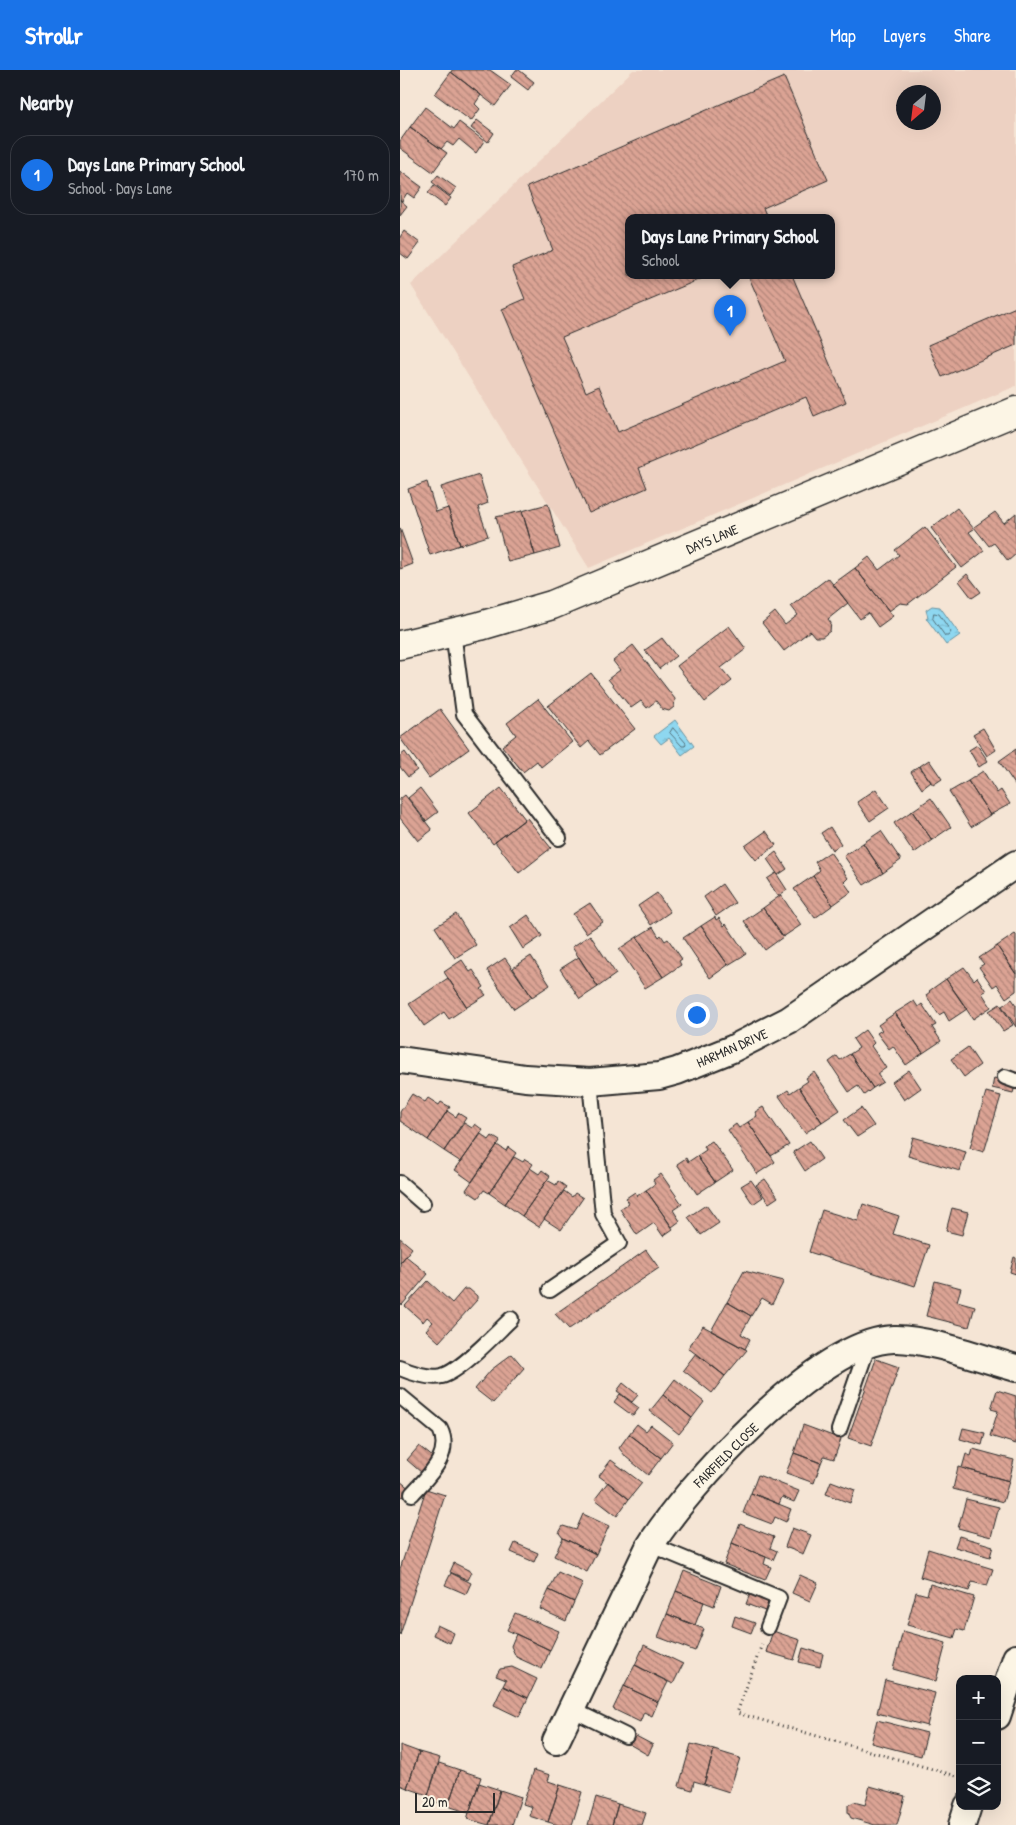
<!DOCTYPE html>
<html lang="en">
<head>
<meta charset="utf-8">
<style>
  body { margin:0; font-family:"Patrick Hand",sans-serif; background:#20242c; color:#f1f3f6 }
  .controls { position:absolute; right:15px; bottom:15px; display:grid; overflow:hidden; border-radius:10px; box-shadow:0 5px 20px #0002 }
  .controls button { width:45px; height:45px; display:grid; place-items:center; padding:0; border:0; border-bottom:1px solid #363941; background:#171b24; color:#f1f3f6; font:25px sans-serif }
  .compass { position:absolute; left:496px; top:15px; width:45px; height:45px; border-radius:50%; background:#171b24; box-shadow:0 5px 20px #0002; rotate:208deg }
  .scale { position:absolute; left:15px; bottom:12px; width:80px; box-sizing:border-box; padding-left:5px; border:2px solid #2b2b2b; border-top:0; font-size:14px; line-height:18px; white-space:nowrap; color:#2b2b2b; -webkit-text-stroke:4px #fcf5e5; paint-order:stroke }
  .you { position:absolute; left:296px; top:944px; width:18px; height:18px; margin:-12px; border:4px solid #fff; border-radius:50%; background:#1a73e8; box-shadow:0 0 0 8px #1a73e833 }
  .badge { display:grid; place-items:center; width:32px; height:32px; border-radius:50%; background:#1a73e8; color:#fff; font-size:16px; font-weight:700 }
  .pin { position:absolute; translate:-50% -41px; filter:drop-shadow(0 1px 2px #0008) }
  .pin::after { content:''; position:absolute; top:26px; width:18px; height:15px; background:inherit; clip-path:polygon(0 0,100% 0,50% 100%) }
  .popup { position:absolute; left:225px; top:144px; width:210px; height:65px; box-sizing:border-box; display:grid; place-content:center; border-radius:10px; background:#171b24; filter:drop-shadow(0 1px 4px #0005); font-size:16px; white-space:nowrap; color:#9ea1a6 }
  .popup b { font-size:19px; color:#f1f3f6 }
  .popup::after { content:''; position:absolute; left:50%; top:100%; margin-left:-10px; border:10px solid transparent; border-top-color:#171b24 }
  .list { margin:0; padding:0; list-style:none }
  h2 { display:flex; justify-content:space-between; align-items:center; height:65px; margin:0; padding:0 20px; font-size:21px }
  h2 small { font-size:16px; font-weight:400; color:#9ea1a6 }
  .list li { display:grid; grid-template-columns:32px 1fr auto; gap:15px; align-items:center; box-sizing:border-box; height:80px; margin:0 10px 10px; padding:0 10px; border:1px solid #363941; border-radius:20px }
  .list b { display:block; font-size:19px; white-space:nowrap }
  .list p { margin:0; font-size:16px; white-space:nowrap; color:#9ea1a6 }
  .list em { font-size:16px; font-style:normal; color:#9ea1a6 }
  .icon { flex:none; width:28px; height:28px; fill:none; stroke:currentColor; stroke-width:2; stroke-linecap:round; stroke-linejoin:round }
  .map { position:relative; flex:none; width:616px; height:1755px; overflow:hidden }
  header { display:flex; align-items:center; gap:30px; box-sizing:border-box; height:70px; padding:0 25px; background:#1a73e8; color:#fff }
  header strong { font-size:24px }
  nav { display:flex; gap:28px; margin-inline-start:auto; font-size:18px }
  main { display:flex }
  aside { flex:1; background:#171b24 }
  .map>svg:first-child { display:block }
</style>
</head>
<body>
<header>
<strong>Strollr</strong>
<nav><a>Map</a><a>Layers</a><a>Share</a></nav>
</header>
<main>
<aside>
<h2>Nearby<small></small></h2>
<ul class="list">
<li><span class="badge">1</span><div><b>Days Lane Primary School</b><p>School · Days Lane</p></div><em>170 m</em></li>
</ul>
</aside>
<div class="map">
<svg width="616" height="1755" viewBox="0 0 616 1755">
  <defs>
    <pattern id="water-ripples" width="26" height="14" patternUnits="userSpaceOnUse" patternTransform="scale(1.25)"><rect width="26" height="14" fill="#8ed7f0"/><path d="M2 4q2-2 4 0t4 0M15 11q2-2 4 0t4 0" fill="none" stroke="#7bb9ce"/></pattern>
    <pattern id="building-back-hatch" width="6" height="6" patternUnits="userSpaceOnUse" patternTransform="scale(1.25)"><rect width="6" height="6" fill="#dba394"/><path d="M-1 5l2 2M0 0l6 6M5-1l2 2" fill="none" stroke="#b28579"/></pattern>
  </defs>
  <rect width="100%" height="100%" fill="#f5e5d5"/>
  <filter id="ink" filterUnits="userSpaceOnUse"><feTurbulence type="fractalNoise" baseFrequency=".02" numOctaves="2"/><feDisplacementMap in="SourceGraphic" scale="10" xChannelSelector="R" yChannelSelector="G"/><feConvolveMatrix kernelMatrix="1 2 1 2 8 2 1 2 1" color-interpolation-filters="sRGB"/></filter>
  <g filter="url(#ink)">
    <path fill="#edd1c2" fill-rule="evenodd" d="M233 0H616V316L189 498 11 215ZM503 22H534V52H503ZM229 147H431V205H229Z"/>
    <path fill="url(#water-ripples)" stroke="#6692a1" d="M532 536 540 537 560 565 546 575 526 548 528 547 526 540Z
      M275 650 294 676 282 685 269 668 261 674 254 666Z"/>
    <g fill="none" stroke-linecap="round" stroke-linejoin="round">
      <path stroke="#53707a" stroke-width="1" d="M534 543 539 544 551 562 548 566H545L533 549Z
        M273 658 286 673 285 676H282L270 663Z"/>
    </g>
    <path fill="url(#building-back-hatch)" stroke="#2b2b2b" d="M52 0H90L111 15 95 36 51 2Z
      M116 0H119L134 12 128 20 111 7Z
      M51 2 81 25 75 34 80 39 71 51 35 24Z
      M384 7 428 110 363 138 367 147H229V205H310L162 267 186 322 199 316 218 362 385 291 348 205H392L446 332 414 346 406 327 239 398 247 418 189 443 102 239 125 229 112 197 153 180 127 117Z
      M25 37 54 59 59 52 84 71 76 83 59 69 53 76 47 72 41 79 10 57Z
      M77 50 94 63 88 72 71 58Z
      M10 57 47 83 33 102 0 78V71Z
      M0 101 22 117 14 128 7 123 2 131 0 130Z
      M38 105 56 118 50 126 32 112Z
      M34 115 51 128 45 136 28 123Z
      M0 130 7 136 0 145Z
      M4 161 20 173 8 189 0 183V167Z
      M616 237V275L542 307 528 275Z
      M79 405 88 433 78 437 88 466 60 475 41 417Z
      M27 412 36 442 48 438 60 475 30 485 8 419Z
      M148 434 160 478 135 485 122 441Z
      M557 438 574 459 569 462 584 481 562 498 531 458Z
      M122 441 135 485 108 492 96 447Z
      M595 442 604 453 616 443V484L608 491 594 473 589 476 574 457Z
      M525 457 556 497 508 534 500 533 489 541 455 498 469 487 479 500 499 485 495 480Z
      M0 458 13 494 0 499Z
      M455 498 493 546 478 557 468 543 460 549 433 514Z
      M567 504 581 522 572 528 559 511Z
      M428 508 448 533 428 549 431 553 430 561 422 567H415L410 561 384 581 362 553 375 542 385 555 398 545 391 536Z
      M329 556 346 579 321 598 332 611 305 632 277 596Z
      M262 568 276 586 259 599 245 580Z
      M233 575 275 629 274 637 269 641 262 639 256 631 247 638 241 631 231 638 208 609 220 600 213 591Z
      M191 603 235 659 200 685 189 671 181 678 148 636Z
      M138 629 172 672 141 697 137 691 123 702 102 676 116 665 107 653Z
      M40 639 69 679 29 708 0 668Z
      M583 658 596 680 587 686 573 664Z
      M577 675 588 691 579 697 569 680Z
      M616 679V716L599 691Z
      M5 682 17 700 8 707 0 697V686Z
      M529 690 542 709 533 715 520 696Z
      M519 696 531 712 522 719 511 702Z
      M583 701 597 723 601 720 610 734 590 745 568 711Z
      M568 711 590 745 571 757 549 722Z
      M20 718 38 742 26 751 8 728Z
      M101 718 125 749 93 774 69 743Z
      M476 719 489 738 470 751 457 732Z
      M5 725 32 760 18 771 0 748V729Z
      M531 728 551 757 532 770 512 741Z
      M512 741 532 770 514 783 494 753Z
      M127 748 151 778 119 803 95 772Z
      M430 757 441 774 432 780 421 763Z
      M366 761 376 775 356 790 345 776Z
      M481 761 501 790 483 803 463 773Z
      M463 773 483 803 464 815 444 786Z
      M376 782 387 799 378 805 367 789Z
      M430 782 448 808 444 812 451 822 433 835 413 806 420 800 415 792Z
      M376 803 387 820 378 826 367 809Z
      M413 806 433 835 415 848 394 819Z
      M322 814 335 833 316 846 304 827Z
      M257 823 270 842 251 855 238 836Z
      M381 825 401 855 383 867 363 838Z
      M190 833 203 852 186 863 173 844Z
      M363 838 383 867 365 880 344 851Z
      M56 844 76 875 55 888 35 857Z
      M128 845 142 866 123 879 110 858Z
      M315 847 316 850 319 848 324 856 326 854 346 884 328 895 301 856Z
      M301 856 328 895 310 908 283 868Z
      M253 857 259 867 261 865 265 871 268 869 282 889 279 891 281 895 263 907 237 867Z
      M615 864 616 865V904L597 876Z
      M190 865 216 904 198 917 172 877Z
      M237 867 263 907 245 918 219 879Z
      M597 876 616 904V921L606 928 597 914 593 917 579 897 584 894 579 888Z
      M131 886 150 915 132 927 113 898Z
      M179 887 198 917 180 929 160 899Z
      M105 888 132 927 114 939 87 900Z
      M62 890 70 902 73 900 84 917 81 919 86 925 67 937 44 902Z
      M564 897 574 910 577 907 586 921 582 923 591 937 573 949 546 909Z
      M48 908 67 937 49 949 44 942 24 956 9 934Z
      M546 909 567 939 549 951 544 942 539 945 526 925 530 922 529 921Z
      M612 929 616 935V957L602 936Z
      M514 931 518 937 522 934 536 955 532 957 541 971 523 983 495 943Z
      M600 934 613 955 603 961 589 941Z
      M495 943 523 983 506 995 493 976 489 979 477 963 482 960 478 955Z
      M465 960 474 973 471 976 486 998 477 1004 483 1012 473 1018 450 984 459 978 453 969Z
      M568 977 580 995 564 1007 551 989Z
      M450 984 473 1018 464 1025 458 1016 449 1022 429 992 437 986 440 990Z
      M509 1000 521 1018 504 1030 492 1012Z
      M414 1002 440 1040 422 1052 399 1017 408 1011 406 1008Z
      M594 1008 616 1013 613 1023 592 1018Z
      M399 1017 422 1052 405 1063 379 1026 388 1020 390 1023Z
      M586 1022 601 1026 584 1082 570 1078Z
      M12 1024 25 1032 28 1028 39 1035 41 1032 50 1037 28 1070 0 1051V1042Z
      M363 1037 389 1075 371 1086 348 1052 357 1046 355 1042Z
      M461 1038 474 1056 457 1067 444 1050Z
      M47 1041 56 1047 58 1043 66 1048 44 1081 28 1070Z
      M348 1052 375 1092 357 1104 328 1060 336 1054 339 1058Z
      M64 1053 72 1058 75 1054 83 1060 61 1092 44 1081Z
      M81 1064 89 1070 92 1066 100 1071 72 1112 55 1100Z
      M513 1067 566 1082 560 1101 508 1086Z
      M312 1071 333 1100 315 1112 297 1086 306 1080 304 1076Z
      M410 1071 422 1089 405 1101 393 1082Z
      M97 1075 106 1081 108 1077 116 1083 89 1123 84 1120 78 1128 66 1120Z
      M297 1086 315 1112 297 1124 277 1094 286 1088 288 1092Z
      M114 1087 123 1092 125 1089 133 1094 105 1134 89 1123Z
      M130 1098 139 1104 142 1100 150 1106 122 1146 105 1134Z
      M261 1104 282 1134 273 1140 280 1151 272 1157 246 1120 255 1114 253 1110Z
      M365 1109 378 1127 369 1133 356 1115Z
      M147 1110 156 1115 158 1111 166 1117 139 1157 122 1146Z
      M351 1110 363 1127 353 1134 341 1116Z
      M246 1120 273 1159 263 1166 254 1153 237 1165 220 1139 229 1133 226 1128 235 1122 237 1126Z
      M164 1121 172 1127 175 1123 183 1128 161 1160 144 1149Z
      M463 1134 499 1146 493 1164 529 1175 515 1216 409 1182 422 1140 458 1151Z
      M306 1135 319 1153 301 1165 288 1147Z
      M552 1138 568 1142 562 1165 546 1161Z
      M0 1168 12 1178 0 1193Z
      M246 1180 259 1198 169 1259 155 1244Z
      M6 1186 28 1204 2 1235 0 1233V1193Z
      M614 1187 616 1188V1204L610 1202Z
      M344 1201 384 1211 372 1234 362 1228 351 1246 327 1232Z
      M28 1211 52 1233 64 1219H69L77 1226V1230L39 1272 26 1260 33 1252 27 1247 23 1252 5 1236Z
      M535 1211 561 1218 557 1231 575 1236 569 1257 526 1246Z
      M327 1232 351 1246 341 1264 350 1269 345 1279 311 1261Z
      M303 1256 347 1280 325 1306 288 1278Z
      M296 1283 325 1306 312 1323 283 1300Z
      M112 1284 124 1298 93 1333 75 1319 91 1300Z
      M476 1289 499 1297 471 1376 448 1368Z
      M275 1309 304 1332 292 1348 263 1325Z
      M223 1313 238 1325 232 1332 217 1321Z
      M597 1320 616 1326V1374L590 1366 598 1341 591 1339Z
      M220 1324 239 1338 233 1346 214 1332Z
      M263 1325 292 1348 279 1364 250 1341Z
      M237 1354 246 1361 251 1355 273 1372 261 1388 229 1364Z
      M403 1355 441 1369 434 1389 424 1386 421 1393 394 1383Z
      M563 1358 585 1363 582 1375 560 1369Z
      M229 1364 261 1388 248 1405 226 1387 219 1378Z
      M19 1376 34 1388 22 1403 7 1390Z
      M573 1379 614 1390 609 1411 562 1398 566 1384 571 1386Z
      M394 1383 421 1393 414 1413 386 1403Z
      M211 1390 242 1413 229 1429 199 1406Z
      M558 1397 609 1411 603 1432 553 1419Z
      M358 1405 399 1421 394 1432 382 1427 379 1434 351 1423Z
      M0 1411 10 1419 3 1427 0 1425Z
      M431 1411 455 1420 450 1433 426 1424Z
      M208 1412 229 1429 217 1446 195 1429Z
      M26 1419 45 1425 0 1565V1499Z
      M351 1423 391 1439 386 1452 375 1447 372 1454 343 1443Z
      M566 1429 599 1437 591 1467 558 1458Z
      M183 1444 209 1456 196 1484 163 1468 159 1463 163 1456 176 1460Z
      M340 1454 374 1467 370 1478 377 1481 373 1490 332 1473Z
      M392 1458 411 1465 403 1484 385 1477Z
      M559 1466 593 1476 590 1487 555 1477Z
      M163 1468 196 1484 187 1502 154 1486Z
      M115 1473 138 1483 134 1492 111 1482Z
      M332 1473 366 1487 364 1494 371 1497 365 1510 324 1494Z
      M528 1479 593 1499 587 1516 572 1512 569 1521 520 1507Z
      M54 1493 72 1502 68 1510 50 1502Z
      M284 1501 321 1516 314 1536 276 1521Z
      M158 1502 183 1513 174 1532 149 1520Z
      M51 1503 71 1513 66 1524 45 1515Z
      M400 1505 418 1513 410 1531 392 1523Z
      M530 1514 574 1527 564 1561 557 1559 554 1568 507 1555 516 1522 527 1525Z
      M149 1520 174 1532 166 1551 140 1539Z
      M276 1521 304 1532 295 1555 267 1544Z
      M350 1524 368 1532 365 1541 346 1534Z
      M115 1543 159 1561 150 1580 107 1560Z
      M267 1544 304 1559 295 1581 258 1567Z
      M335 1546 355 1553 351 1563 332 1556Z
      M37 1555 54 1563 50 1573 33 1565Z
      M373 1561 400 1570 394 1590 366 1582Z
      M503 1561 546 1573 536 1611 493 1599Z
      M116 1564 150 1580 142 1599 116 1587 111 1576Z
      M244 1575 283 1594 273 1614 235 1595Z
      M403 1578 423 1584 420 1597 399 1592Z
      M235 1595 268 1612 258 1632 224 1616Z
      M112 1597 137 1609 128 1628 103 1616 106 1610 96 1606 100 1599Z
      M485 1610 535 1623 527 1656 477 1643Z
      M103 1616 128 1628 119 1647 94 1635Z
      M224 1616 258 1632 252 1646 244 1642 240 1652 213 1639Z
      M477 1650 527 1663 521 1686 471 1673Z
      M234 1665 253 1675 248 1685 229 1674Z
      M291 1674 314 1680 304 1714 294 1711 292 1720 279 1716Z
      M0 1675 19 1682 7 1718 0 1715Z
      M314 1680 340 1688 329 1722 304 1714Z
      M19 1682 40 1688 28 1725 7 1718Z
      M39 1693 60 1700 48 1736 27 1729Z
      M60 1700 81 1707 69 1743 48 1736Z
      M134 1700 150 1705 148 1711 160 1715 148 1752 129 1746 132 1737 123 1734Z
      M79 1713 100 1720 89 1755 67 1749Z
      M160 1715 182 1722 172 1755H158L148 1752Z
      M470 1716 505 1726 497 1755H475L451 1748 448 1742V1735L454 1732 465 1735Z
      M100 1720 121 1727 112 1755H89Z
      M196 1727 218 1734 212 1755H188Z
      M218 1734 246 1743 242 1755H212Z"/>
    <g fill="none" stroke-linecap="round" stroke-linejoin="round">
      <g stroke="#2b2b2b" stroke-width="18">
        <path id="lane" d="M53 562 64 644 159 768
          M605 1007 616 1011
          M0 1113 23 1133
          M150 1220 219 1173 203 1144 190 1012
          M0 1298C12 1303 29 1309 42 1306 61 1301 96 1263 111 1249
          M0 1326 40 1359C53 1385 28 1406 12 1424
          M439 1360 469 1273
          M251 1475 379 1528 368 1557
          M171 1639 226 1666"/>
      </g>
      <g stroke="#2b2b2b" stroke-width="30">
        <path id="street" d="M0 990 125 1008 190 1012 259 1006 277 1001 332 979 389 950 616 794
          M597 1646 616 1588
          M156 1671 248 1479C286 1417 419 1270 494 1269 527 1268 583 1289 616 1298
          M562 1755 568 1736"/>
      </g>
      <g stroke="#2b2b2b" stroke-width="31">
        <path id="secondary" d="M0 575 80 556 152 535 616 341"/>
      </g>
      <path stroke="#2b2b2b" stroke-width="3" stroke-dasharray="1 4" stroke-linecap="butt" d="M362 1574 337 1643 560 1707"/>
      <use href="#lane" stroke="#fcf5e5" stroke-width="14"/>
      <use href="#street" stroke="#fcf5e5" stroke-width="26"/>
      <use href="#secondary" stroke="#fcf5e5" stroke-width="28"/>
    </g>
  </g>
  <g text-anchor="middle" stroke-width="4" stroke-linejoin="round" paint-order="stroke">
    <g font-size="14" fill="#2b2b2b" stroke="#fcf5e5">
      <text transform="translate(312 469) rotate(-23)" y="5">DAYS LANE</text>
      <text transform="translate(332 978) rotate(-24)" y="5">HARMAN DRIVE</text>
      <text transform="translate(326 1385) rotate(-45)" y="5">FAIRFIELD CLOSE</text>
    </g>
  </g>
</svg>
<div class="controls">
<button>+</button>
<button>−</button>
<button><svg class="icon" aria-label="layers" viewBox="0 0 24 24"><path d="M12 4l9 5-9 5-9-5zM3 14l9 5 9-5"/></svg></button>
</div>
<svg class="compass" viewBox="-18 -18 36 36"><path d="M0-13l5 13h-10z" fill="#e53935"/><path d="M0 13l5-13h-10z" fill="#9ea1a6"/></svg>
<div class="scale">20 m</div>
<div class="you"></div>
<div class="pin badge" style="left:330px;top:266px">1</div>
<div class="popup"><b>Days Lane Primary School</b>School</div>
</div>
</main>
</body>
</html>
